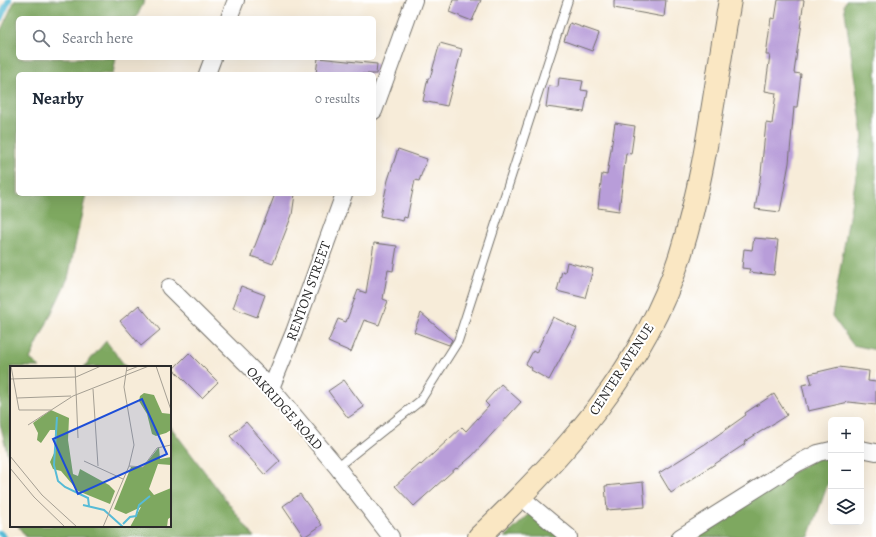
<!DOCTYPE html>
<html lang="en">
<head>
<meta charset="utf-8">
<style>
  body { margin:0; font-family:Alegreya,serif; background:#f2f2f3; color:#1f2937 }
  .controls { position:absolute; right:12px; bottom:12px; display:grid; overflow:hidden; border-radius:6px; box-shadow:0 4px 16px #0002 }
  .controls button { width:36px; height:36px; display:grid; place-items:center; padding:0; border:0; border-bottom:1px solid #e0e1e3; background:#fff; color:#1f2937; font:20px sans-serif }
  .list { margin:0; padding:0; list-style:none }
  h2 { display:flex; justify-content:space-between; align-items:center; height:52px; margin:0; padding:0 16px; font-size:17px }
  h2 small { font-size:13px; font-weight:400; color:#747a83 }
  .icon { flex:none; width:22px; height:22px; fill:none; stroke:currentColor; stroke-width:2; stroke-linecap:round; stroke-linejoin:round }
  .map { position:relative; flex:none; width:876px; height:537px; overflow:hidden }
  .search { position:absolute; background:#fff; box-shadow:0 4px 16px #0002; left:16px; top:16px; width:360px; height:44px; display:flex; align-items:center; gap:10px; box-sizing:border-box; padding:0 14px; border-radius:6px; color:#747a83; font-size:15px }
  .panel { position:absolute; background:#fff; box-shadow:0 4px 16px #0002; left:16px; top:72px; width:360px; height:124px; border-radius:6px }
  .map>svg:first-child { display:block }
</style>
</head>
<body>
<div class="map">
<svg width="876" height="537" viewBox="0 0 876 537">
  <rect width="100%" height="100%" fill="#fff"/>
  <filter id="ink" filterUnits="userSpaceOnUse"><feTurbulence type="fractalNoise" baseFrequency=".025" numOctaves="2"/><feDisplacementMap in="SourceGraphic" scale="8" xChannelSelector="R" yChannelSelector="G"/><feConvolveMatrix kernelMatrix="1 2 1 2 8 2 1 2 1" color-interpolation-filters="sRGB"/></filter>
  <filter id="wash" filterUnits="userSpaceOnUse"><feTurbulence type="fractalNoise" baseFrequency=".012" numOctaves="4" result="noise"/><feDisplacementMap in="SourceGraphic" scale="16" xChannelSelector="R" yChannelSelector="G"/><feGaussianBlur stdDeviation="0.9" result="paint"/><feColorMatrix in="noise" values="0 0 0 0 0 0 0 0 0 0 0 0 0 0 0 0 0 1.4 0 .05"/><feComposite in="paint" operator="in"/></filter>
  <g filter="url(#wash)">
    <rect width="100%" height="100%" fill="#f7ecd9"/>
    <path fill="#7ea860" stroke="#546a46" d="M15 0H145L136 18H18V58H116L113 74H18V194H86L68 278 30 359 40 367H11V469L0 423V32Z
      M846 0H876V350L853 345 832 316 863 136 844 5Z
      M106 341 126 367H84Z
      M170 426 254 537H26L18 526H170Z
      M831 450V475L809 537H680Z
      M535 509 569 537H505Z"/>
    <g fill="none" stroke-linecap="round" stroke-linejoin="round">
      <path stroke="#57bbd6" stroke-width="6" d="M0 19 9 0
        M0 533 4 537"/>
    </g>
    <g id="blocks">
      <path fill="#b89dd9" d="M453 0H481L472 21 449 12Z
        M614 0H666L664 17 614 8Z
        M778 0H804L794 73 801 74 797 107H794L789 163 780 212 755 209 761 173 766 123 772 124 776 93 765 91 770 55H766L771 18 775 19Z
        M570 23 599 33 592 51 564 41Z
        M440 43 462 49 447 106 423 101 428 78H430Z
        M318 58 377 64 376 74H316Z
        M559 78 583 81 581 90 588 91 584 112 546 107 549 86 558 87Z
        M615 123 635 126 631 154 626 153 619 211 598 208 602 174 607 175Z
        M398 149 427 159 419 181 415 180 407 218 404 217 403 221 380 216 388 180Z
        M275 194H295L292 215 273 264 251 256Z
        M754 238 778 240 774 275 749 272 750 269 742 268 744 249 752 250Z
        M374 243 397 246 393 271 388 270 383 299 388 301 379 325 364 320 351 352 328 342 338 319 346 322 358 290 366 293Z
        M567 262 593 269 585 298 557 291 562 271 565 272Z
        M241 286 265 295 257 317 233 308Z
        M139 305 160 330 141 346 120 321Z
        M421 313 452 340 449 345 414 332Z
        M553 317 577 328 549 380 531 370 532 368 526 364 533 351 536 353Z
        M189 353 218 382 202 398 173 369Z
        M839 367 869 371 868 381 876 382V405L849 402 808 411 802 385 812 383 809 374Z
        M344 380 364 407 348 418 328 391Z
        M501 384 521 402 472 456 457 469 456 468 414 506 395 486 420 464 421 465 462 427 466 431 489 406 485 402Z
        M774 394 787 415 744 442 745 444 671 493 659 473 705 444 746 415 745 413Z
        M246 422 280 461 265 475 230 436Z
        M643 482 645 507 607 510 605 486Z
        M300 494 322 525 304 537 283 506Z"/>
    </g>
  </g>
  <g filter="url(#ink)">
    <use href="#blocks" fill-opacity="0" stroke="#726f68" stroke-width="1"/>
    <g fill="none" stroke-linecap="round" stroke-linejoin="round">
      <g stroke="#726f68" stroke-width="10">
        <path id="lane" d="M337 467 420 401 458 341 568 0"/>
      </g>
      <g stroke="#726f68" stroke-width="18">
        <path id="street" d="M229 18 236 0
          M207 74 213 58
          M374 111 414 0
          M169 287 271 388 337 467 391 537
          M271 388 294 332 344 194
          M861 449 876 452
          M521 497 569 537
          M680 537 798 463 818 453 831 450"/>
      </g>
      <g stroke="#726f68" stroke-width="24">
        <path id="secondary" d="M479 537C562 458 645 367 680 256 706 173 715 85 730 0"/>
      </g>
      <use href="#lane" stroke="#fff" stroke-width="8"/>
      <use href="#street" stroke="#fff" stroke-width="16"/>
      <use href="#secondary" stroke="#fae7c3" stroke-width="22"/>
    </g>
  </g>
  <g text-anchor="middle" stroke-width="4" stroke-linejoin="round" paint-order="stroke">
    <g font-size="14" fill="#2b2b2b" stroke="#fff">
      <text transform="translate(308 291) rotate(-70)" y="5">RENTON STREET</text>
      <text transform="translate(621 369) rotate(-57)" y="5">CENTER AVENUE</text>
      <text transform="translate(285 408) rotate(48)" y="5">OAKRIDGE ROAD</text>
    </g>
  </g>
  <g transform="translate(10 366)">
    <rect width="161" height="161" fill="#f7ecd9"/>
    <path d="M134 27 144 29 152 47 161 48V64L156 67 146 70 142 68 137 48 129 35 130 30ZM41 44 59 52 58 74 63 108 68 110 70 103 99 119 105 125 100 138 68 125 51 105 43 103 40 96 45 85V64H40L31 77 27 74 28 67 23 57ZM149 81 150 93 161 91V99L148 98 139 123 144 129 161 122V151L158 153 157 161H120L131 141 116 148 104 143 121 101H133Z" fill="#7ea860"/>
    <path fill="none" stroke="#57bbd6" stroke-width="2" d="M47 51 44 99 48 115 55 121 78 132 79 140M73 139 94 144 113 161M113 158 120 151 126 150 129 139 140 130"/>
    <path fill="none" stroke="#a59f93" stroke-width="1" d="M1 0 9 44H41M65 0 68 72M146 0 161 44M116 5 129 0M0 13 66 11 91 0M83 23 88 100M7 32 61 30M18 59 63 30 139 0M0 90 32 129 67 161M74 95 113 113M119 100 133 101 147 82 161 79M0 102 24 131 55 161M93 161 119 100 124 79 114 21 117 0"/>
    <path fill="#1d4ed8" fill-opacity="0.15" stroke="#1d4ed8" stroke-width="2" d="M132 33 157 88 68 128 43 73Z"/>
    <rect width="161" height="161" fill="none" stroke="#2b2b2b" stroke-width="2"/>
  </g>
</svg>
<div class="controls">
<button>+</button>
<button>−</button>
<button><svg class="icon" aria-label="layers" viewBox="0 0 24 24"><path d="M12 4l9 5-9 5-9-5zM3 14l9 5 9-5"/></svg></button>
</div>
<div class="search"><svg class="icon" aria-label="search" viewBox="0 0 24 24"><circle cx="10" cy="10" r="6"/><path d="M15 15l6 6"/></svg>Search here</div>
<section class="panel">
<h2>Nearby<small>0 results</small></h2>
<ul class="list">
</ul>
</section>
</div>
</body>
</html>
